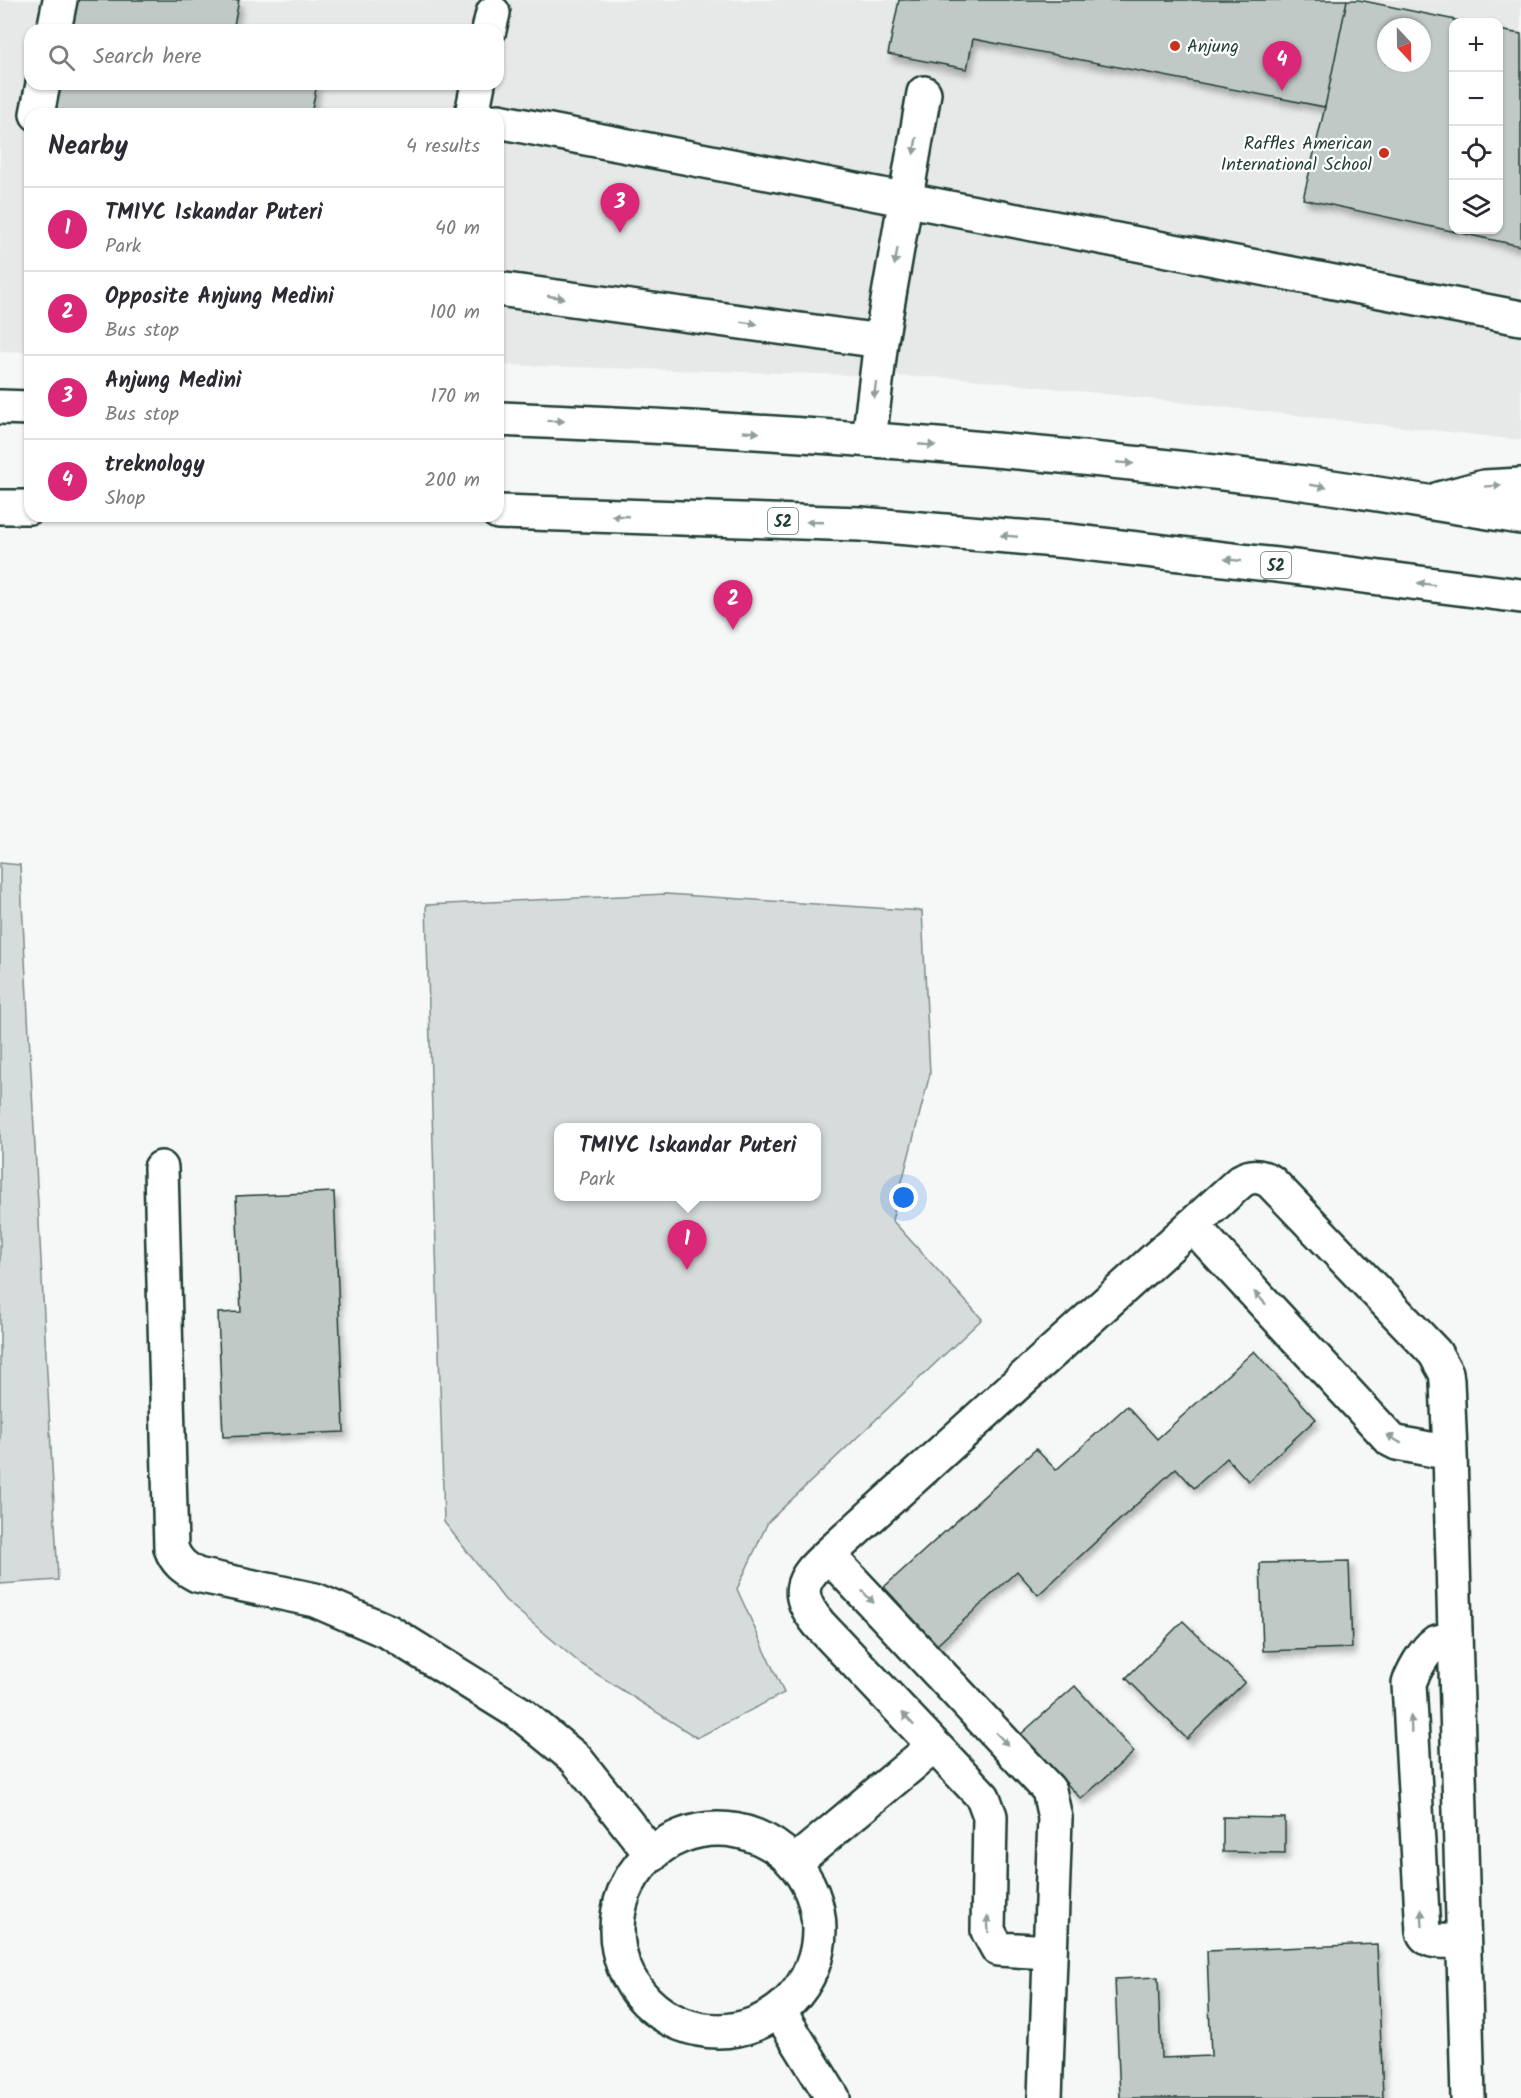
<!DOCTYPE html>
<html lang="en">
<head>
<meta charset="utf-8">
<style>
  body { margin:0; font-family:Kalam,sans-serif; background:#f7f7f7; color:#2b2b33 }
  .controls { position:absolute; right:18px; top:18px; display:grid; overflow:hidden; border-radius:12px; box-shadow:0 2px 4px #0004 }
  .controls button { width:54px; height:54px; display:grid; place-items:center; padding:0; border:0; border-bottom:2px solid #e1e1e2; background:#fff; color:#2b2b33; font:30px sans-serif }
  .compass { position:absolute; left:1377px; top:18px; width:54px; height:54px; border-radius:50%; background:#fff; box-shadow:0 2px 4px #0004; rotate:158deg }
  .you { position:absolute; left:904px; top:1198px; width:21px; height:21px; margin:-15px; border:4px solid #fff; border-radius:50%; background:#1a73e8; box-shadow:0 0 0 9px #1a73e833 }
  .badge { display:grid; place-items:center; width:39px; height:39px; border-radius:50%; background:#db2777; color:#fff; font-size:20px; font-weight:700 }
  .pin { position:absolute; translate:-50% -50px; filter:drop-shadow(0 2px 3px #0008) }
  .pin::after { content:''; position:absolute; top:32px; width:21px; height:18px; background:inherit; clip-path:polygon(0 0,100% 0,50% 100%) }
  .popup { position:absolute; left:554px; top:1123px; width:267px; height:78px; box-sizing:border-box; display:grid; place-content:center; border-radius:12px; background:#fff; filter:drop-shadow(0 2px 4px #0005); font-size:20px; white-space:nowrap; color:#7c7c81 }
  .popup b { font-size:22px; color:#2b2b33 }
  .popup::after { content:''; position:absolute; left:50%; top:100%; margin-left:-12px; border:12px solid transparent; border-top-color:#fff }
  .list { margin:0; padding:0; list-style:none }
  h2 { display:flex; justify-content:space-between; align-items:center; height:78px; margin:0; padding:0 24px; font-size:26px }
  h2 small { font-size:20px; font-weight:400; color:#7c7c81 }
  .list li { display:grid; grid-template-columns:39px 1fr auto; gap:18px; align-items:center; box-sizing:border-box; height:84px; padding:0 24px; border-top:2px solid #e1e1e2 }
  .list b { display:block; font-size:22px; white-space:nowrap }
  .list p { margin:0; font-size:20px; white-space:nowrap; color:#7c7c81 }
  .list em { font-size:20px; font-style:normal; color:#7c7c81 }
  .icon { flex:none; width:33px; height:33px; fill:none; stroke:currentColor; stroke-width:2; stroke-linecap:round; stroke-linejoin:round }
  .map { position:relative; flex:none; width:1521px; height:2098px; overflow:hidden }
  .search { position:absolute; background:#fff; box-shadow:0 2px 4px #0004; left:24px; top:24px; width:480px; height:66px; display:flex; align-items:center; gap:15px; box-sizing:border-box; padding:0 21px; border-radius:18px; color:#7c7c81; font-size:22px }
  .panel { position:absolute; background:#fff; box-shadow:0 2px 4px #0004; left:24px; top:108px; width:480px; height:414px; border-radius:18px }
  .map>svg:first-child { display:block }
</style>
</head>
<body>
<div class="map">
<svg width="1521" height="2098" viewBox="0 0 1521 2098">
  <defs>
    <filter id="shadow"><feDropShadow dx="3.5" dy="6" stdDeviation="3" flood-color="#0004"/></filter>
  </defs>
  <rect width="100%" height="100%" fill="#f6f7f7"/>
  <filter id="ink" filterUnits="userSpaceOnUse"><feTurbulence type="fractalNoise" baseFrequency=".0167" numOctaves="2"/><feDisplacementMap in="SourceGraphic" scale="12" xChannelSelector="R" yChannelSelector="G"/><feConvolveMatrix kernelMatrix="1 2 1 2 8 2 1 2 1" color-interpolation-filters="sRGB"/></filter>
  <g filter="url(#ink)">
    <path fill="#e6e9e8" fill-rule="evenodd" d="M0 0H1521V440L962 378 498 365V114H30V352L0 351ZM1454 22H1498V230H1454ZM1386 27H1422V63H1386ZM30 30H498V84H30Z"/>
    <path fill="#d6dcdb" stroke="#7a8c88" stroke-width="1.5" fill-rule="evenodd" d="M0 863 20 865 58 1580 0 1584Z
      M666 894 922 911 930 1074 892 1220 982 1319 768 1522 737 1589 784 1693 697 1738 581 1664 505 1600 444 1522 426 905ZM558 1128H816V1196H558Z"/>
    <path fill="#c0c9c6" stroke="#1f3d34" stroke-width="1.5" fill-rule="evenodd" filter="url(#shadow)" d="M76 0H239L233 30H69Z
      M899 0H1347L1325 107 973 39 967 69 888 54Z
      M1347 0H1359L1465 22H1454V230H1498V30L1521 34V246L1303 199 1325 107ZM1386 27H1422V63H1386Z
      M59 84H317L311 114H52Z
      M334 1192 344 1432 223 1437 218 1313 241 1312 236 1196Z
      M1254 1351 1316 1419 1248 1481 1227 1458 1194 1488 1176 1468 1038 1595 1017 1571 937 1645 884 1587 1036 1449 1056 1470 1127 1406 1157 1439Z
      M1349 1561 1352 1648 1263 1651 1260 1563Z
      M1183 1621 1245 1682 1187 1739 1126 1678Z
      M1075 1686 1134 1752 1081 1799 1021 1734Z
      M1223 1817 1285 1818V1853L1223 1852Z
      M1377 1944 1383 2098H1120L1115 1979 1158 1977 1161 2058 1211 2056 1207 1951Z"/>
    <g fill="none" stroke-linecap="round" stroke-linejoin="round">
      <g stroke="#1f3d34" stroke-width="38">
        <path id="minor" d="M54 30 60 0
          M489 30 493 13
          M37 114 43 84
          M472 114 478 84
          M498 121 1521 318
          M498 289 881 341
          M869 440 881 341 924 93
          M161 1168 171 1548C176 1562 184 1568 197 1575L315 1600 389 1632 521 1714 576 1759 652 1855
          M1192 1225 1391 1440 1397 1443 1450 1453
          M828 1555 1049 1790 1055 1818 1045 2098
          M1454 1640C1448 1640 1441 1640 1435 1643 1425 1650 1412 1673 1409 1684L1423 1932C1429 1946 1451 1940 1463 1940
          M617 1930a101 101 0 1 1 202 0a101 101 0 1 1-202 0Z
          M794 1863 934 1746
          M1050 1952 998 1949 988 1931 990 1816 983 1797 819 1624C794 1593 800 1580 828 1555L1241 1181C1252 1175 1259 1175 1271 1182L1435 1353 1446 1373 1447 1381 1450 1453 1468 2098
          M779 2011 833 2098"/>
      </g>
      <g stroke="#1f3d34" stroke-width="38">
        <path id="highway" d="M0 407 30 408
          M498 419C759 429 1021 448 1281 480 1361 490 1441 505 1521 517
          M1439 499 1484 487 1521 485
          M0 507H30
          M498 512 860 524 1068 541 1294 567 1521 596"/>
      </g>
      <use href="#minor" stroke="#fff" stroke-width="33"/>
      <use href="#highway" stroke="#fff" stroke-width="33"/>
    </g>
    <defs><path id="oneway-solid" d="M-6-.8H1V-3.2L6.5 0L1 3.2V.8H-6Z" transform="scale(1.5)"/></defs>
    <g fill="#8f9e9a">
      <use href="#oneway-solid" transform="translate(915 146) rotate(100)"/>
      <use href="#oneway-solid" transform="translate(896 257) rotate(100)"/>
      <use href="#oneway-solid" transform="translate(556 297) rotate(8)"/>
      <use href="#oneway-solid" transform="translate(749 323) rotate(8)"/>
      <use href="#oneway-solid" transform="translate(875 390) rotate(97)"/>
      <use href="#oneway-solid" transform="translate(556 421) rotate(2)"/>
      <use href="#oneway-solid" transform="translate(751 432) rotate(4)"/>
      <use href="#oneway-solid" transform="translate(927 445) rotate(5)"/>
      <use href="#oneway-solid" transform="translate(1125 463) rotate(5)"/>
      <use href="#oneway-solid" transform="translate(1318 486) rotate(9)"/>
      <use href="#oneway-solid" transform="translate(1493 486) rotate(-4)"/>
      <use href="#oneway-solid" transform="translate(620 516) rotate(-178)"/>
      <use href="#oneway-solid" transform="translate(815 522) rotate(-178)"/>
      <use href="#oneway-solid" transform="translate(1009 536) rotate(-175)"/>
      <use href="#oneway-solid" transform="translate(1233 560) rotate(-174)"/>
      <use href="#oneway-solid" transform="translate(1426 584) rotate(-173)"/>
      <use href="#oneway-solid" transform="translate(1260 1298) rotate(-133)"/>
      <use href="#oneway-solid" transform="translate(1394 1439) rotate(-149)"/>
      <use href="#oneway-solid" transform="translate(868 1597) rotate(46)"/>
      <use href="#oneway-solid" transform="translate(908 1719) rotate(-133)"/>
      <use href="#oneway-solid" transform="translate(1411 1724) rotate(-93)"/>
      <use href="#oneway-solid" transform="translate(1002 1739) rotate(46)"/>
      <use href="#oneway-solid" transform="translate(1422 1918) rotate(-93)"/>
      <use href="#oneway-solid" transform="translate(988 1924) rotate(-93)"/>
    </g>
  </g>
  <g fill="#c8321e" stroke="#fff" stroke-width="2">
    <circle cx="1175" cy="46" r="6"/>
    <circle cx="1384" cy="153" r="6"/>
  </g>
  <g text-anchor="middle" stroke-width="4.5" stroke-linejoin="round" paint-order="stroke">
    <g fill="#fff" stroke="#627771" stroke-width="1.5">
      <rect x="768" y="508" width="30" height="26" rx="4.5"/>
      <rect x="1261" y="552" width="30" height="26" rx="4.5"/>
    </g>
    <g font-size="16" font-weight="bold" fill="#1f3d34">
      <text x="783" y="527">52</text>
      <text x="1276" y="571">52</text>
    </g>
    <g font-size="18" fill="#1f3d34" stroke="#fff" text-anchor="start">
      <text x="1187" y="52">Anjung</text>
      <text x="1372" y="149" text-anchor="end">Raffles American<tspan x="1372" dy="21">International School</tspan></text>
    </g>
  </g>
</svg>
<div class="controls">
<button>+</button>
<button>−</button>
<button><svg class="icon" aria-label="locate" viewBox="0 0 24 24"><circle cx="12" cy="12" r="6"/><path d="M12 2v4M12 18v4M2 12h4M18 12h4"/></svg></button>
<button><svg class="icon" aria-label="layers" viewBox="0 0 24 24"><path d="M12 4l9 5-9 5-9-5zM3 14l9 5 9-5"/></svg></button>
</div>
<svg class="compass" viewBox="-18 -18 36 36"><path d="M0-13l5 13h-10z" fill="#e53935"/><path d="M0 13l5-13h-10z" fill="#7c7c81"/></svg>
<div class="you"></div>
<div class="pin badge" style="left:687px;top:1270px">1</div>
<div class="popup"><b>TMIYC Iskandar Puteri</b>Park</div>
<div class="pin badge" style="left:733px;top:630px">2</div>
<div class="pin badge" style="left:620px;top:233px">3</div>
<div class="pin badge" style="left:1282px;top:91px">4</div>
<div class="search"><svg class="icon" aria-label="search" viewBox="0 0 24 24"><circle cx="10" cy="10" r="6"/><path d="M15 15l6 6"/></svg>Search here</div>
<section class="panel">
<h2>Nearby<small>4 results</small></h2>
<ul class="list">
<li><span class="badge">1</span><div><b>TMIYC Iskandar Puteri</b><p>Park</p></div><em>40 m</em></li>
<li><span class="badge">2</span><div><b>Opposite Anjung Medini</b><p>Bus stop</p></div><em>100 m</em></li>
<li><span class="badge">3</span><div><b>Anjung Medini</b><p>Bus stop</p></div><em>170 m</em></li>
<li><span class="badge">4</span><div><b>treknology</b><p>Shop</p></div><em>200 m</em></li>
</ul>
</section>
</div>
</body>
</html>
